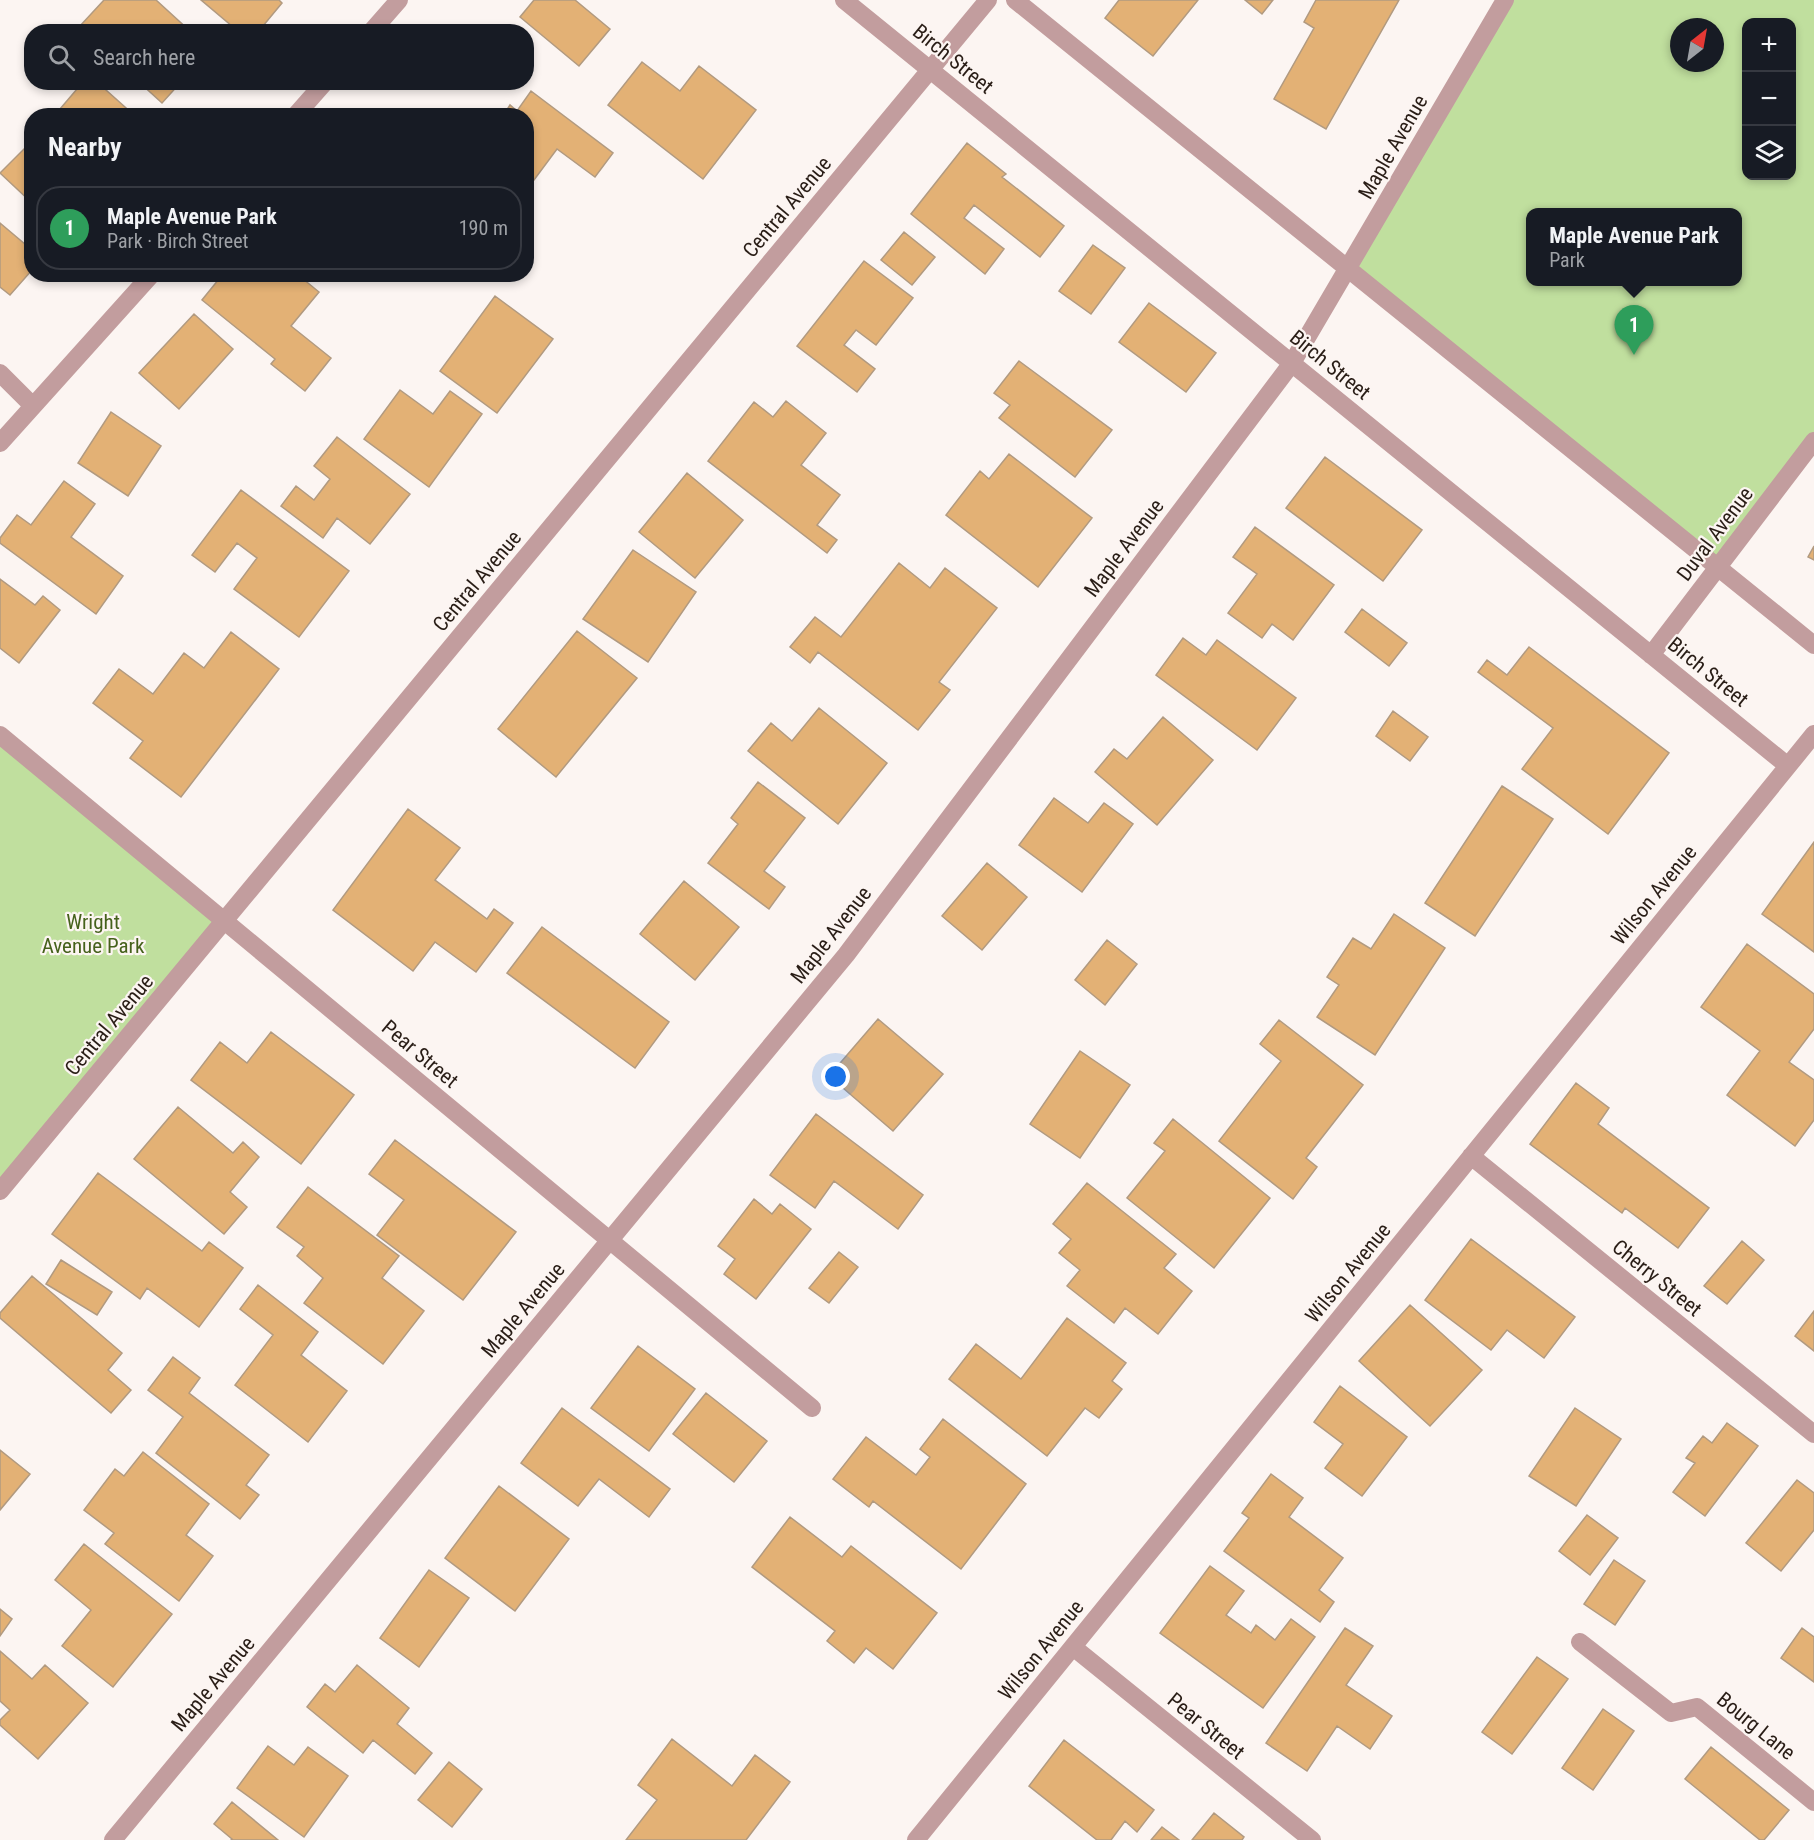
<!DOCTYPE html>
<html lang="en">
<head>
<meta charset="utf-8">
<style>
  body { margin:0; font-family:"Roboto Condensed",sans-serif; background:#20242c; color:#f1f3f6 }
  .controls { position:absolute; right:18px; top:18px; display:grid; overflow:hidden; border-radius:12px; box-shadow:0 3px 9px #0003 }
  .controls button { width:54px; height:54px; display:grid; place-items:center; padding:0; border:0; border-bottom:2px solid #363941; background:#171b24; color:#f1f3f6; font:30px sans-serif }
  .compass { position:absolute; left:1670px; top:18px; width:54px; height:54px; border-radius:50%; background:#171b24; box-shadow:0 3px 9px #0003; rotate:31deg }
  .you { position:absolute; left:836px; top:1077px; width:21px; height:21px; margin:-15px; border:4px solid #fff; border-radius:50%; background:#1a73e8; box-shadow:0 0 0 9px #1a73e833 }
  .badge { display:grid; place-items:center; width:39px; height:39px; border-radius:50%; background:#0b8043; color:#fff; font-size:20px; font-weight:700 }
  .pin { position:absolute; translate:-50% -50px; filter:drop-shadow(0 2px 3px #0008) }
  .pin::after { content:''; position:absolute; top:32px; width:21px; height:18px; background:inherit; clip-path:polygon(0 0,100% 0,50% 100%) }
  .popup { position:absolute; left:1526px; top:208px; width:216px; height:78px; box-sizing:border-box; display:grid; place-content:center; border-radius:12px; background:#171b24; filter:drop-shadow(0 2px 4px #0005); font-size:20px; white-space:nowrap; color:#9ea1a6 }
  .popup b { font-size:22px; color:#f1f3f6 }
  .popup::after { content:''; position:absolute; left:50%; top:100%; margin-left:-12px; border:12px solid transparent; border-top-color:#171b24 }
  .list { margin:0; padding:0; list-style:none }
  h2 { display:flex; justify-content:space-between; align-items:center; height:78px; margin:0; padding:0 24px; font-size:26px }
  h2 small { font-size:20px; font-weight:400; color:#9ea1a6 }
  .list li { display:grid; grid-template-columns:39px 1fr auto; gap:18px; align-items:center; box-sizing:border-box; height:84px; margin:0 12px 12px; padding:0 12px; border:2px solid #363941; border-radius:24px }
  .list b { display:block; font-size:22px; white-space:nowrap }
  .list p { margin:0; font-size:20px; white-space:nowrap; color:#9ea1a6 }
  .list em { font-size:20px; font-style:normal; color:#9ea1a6 }
  .icon { flex:none; width:33px; height:33px; fill:none; stroke:currentColor; stroke-width:2; stroke-linecap:round; stroke-linejoin:round }
  .map { position:relative; flex:none; width:1814px; height:1840px; overflow:hidden }
  .search { position:absolute; background:#171b24; box-shadow:0 3px 9px #0003; left:24px; top:24px; width:510px; height:66px; display:flex; align-items:center; gap:15px; box-sizing:border-box; padding:0 21px; border-radius:24px; color:#9ea1a6; font-size:22px }
  .panel { position:absolute; background:#171b24; box-shadow:0 3px 9px #0003; left:24px; top:108px; width:510px; height:174px; border-radius:24px }
  .map>svg:first-child { display:block }
</style>
</head>
<body>
<div class="map">
<svg width="1814" height="1840" viewBox="0 0 1814 1840">
  <rect width="100%" height="100%" fill="#fcf5f2"/>
  <path fill="#c0df9e" fill-rule="evenodd" d="M1505 0H1814V441L1717 568 1348 269ZM1746 22H1792V176H1746ZM1679 27H1715V63H1679ZM1530 212H1738V282H1530Z
    M0 735 224 921 0 1183Z"/>
  <path fill="#e3b175" stroke="#b19a80" stroke-width="1.5" d="M104 0H156L191 32H83L79 27Z
    M201 0H279L282 3 258 32H239Z
    M534 0H575L610 29 579 66 520 17Z
    M1119 0H1198L1153 56 1105 18Z
    M1245 0H1273L1262 14Z
    M1316 0H1399L1326 129 1274 99 1314 28 1304 22Z
    M642 62 680 91 699 66 756 110 703 179 608 105Z
    M83 82H97L135 116H54Z
    M139 82H181L162 103Z
    M531 91 613 153 595 177 557 149 531 184 526 181V116H503L510 105 517 111Z
    M32 141V203L0 173Z
    M967 143 1006 174 1002 177 1064 226 1040 257 974 205 964 218 1004 249 985 274 911 214Z
    M0 223 32 250V270L10 295 0 287Z
    M904 232 935 257 912 285 881 260Z
    M1093 245 1125 268 1091 314 1059 291Z
    M864 261 913 298 876 345 856 330 844 345 875 369 857 392 797 346Z
    M223 274H297L319 292 291 326 331 358 305 391 271 364 275 359 202 300Z
    M495 296 553 339 497 413 440 371Z
    M1149 303 1216 353 1186 392 1119 342Z
    M194 314 233 349 179 409 139 373Z
    M1019 361 1112 430 1075 477 999 418 1010 405 994 393Z
    M400 390 433 414 450 391 482 414 429 487 364 439Z
    M786 401 826 433 801 465 840 495 817 525 837 540 827 553 708 461 754 402 773 417Z
    M111 412 161 446 128 496 78 463Z
    M337 437 410 494 370 544 337 518 323 538 281 506 296 486 314 500 330 479 314 466Z
    M1009 454 1092 518 1038 587 946 515 980 471 989 479Z
    M1325 457 1422 530 1383 581 1286 508Z
    M687 473 743 520 695 578 639 532Z
    M64 481 95 504 71 537 123 576 96 614 0 543V538L17 515 31 525Z
    M241 490 349 571 299 637 234 589 257 558 237 543 215 572 192 555Z
    M1255 527 1334 585 1293 640 1272 624 1262 638 1228 613 1257 574 1233 557Z
    M1814 546V560L1808 557Z
    M633 550 696 592 648 662 583 619Z
    M899 563 930 588 945 568 997 608 939 682 950 690 918 730 818 652 810 663 790 647 815 617 841 637Z
    M0 579 35 605 43 596 60 610 19 663 0 648Z
    M1362 609 1407 643 1389 666 1345 632Z
    M577 631 637 678 556 777 498 729Z
    M231 632 279 669 181 797 130 758 143 741 93 703 119 669 153 694 184 653 204 668Z
    M1183 638 1206 655 1217 640 1296 698 1257 750 1156 675Z
    M1529 647 1669 753 1608 834 1522 769 1553 728 1478 672 1487 660 1507 675Z
    M819 708 887 763 838 824 748 751 771 723 792 741Z
    M1393 711 1428 737 1410 761 1376 736Z
    M1163 717 1213 760 1157 825 1095 772 1114 749 1127 759Z
    M758 782 805 818 764 871 785 887 769 909 708 863 738 824 731 818Z
    M1502 786 1553 819 1475 936 1425 903Z
    M1054 798 1088 823 1104 803 1133 824 1082 892 1019 845Z
    M408 809 460 848 435 880 487 919 494 909 513 923 476 972 435 942 413 971 333 910Z
    M1814 842V952L1762 914Z
    M987 863 1027 897 982 950 942 916Z
    M684 881 739 927 695 980 640 934Z
    M1394 914 1445 948 1375 1055 1317 1017 1339 985 1327 977 1353 938 1371 949Z
    M542 927 669 1022 635 1068 507 973Z
    M1107 940 1137 964 1105 1005 1075 980Z
    M1747 944 1814 994V1029L1789 1062 1814 1080V1120L1795 1146 1727 1095 1760 1051 1701 1007Z
    M878 1019 943 1074 893 1131 829 1076Z
    M1279 1020 1363 1085 1306 1158 1317 1167 1293 1199 1219 1141 1281 1061 1260 1044Z
    M271 1032 354 1095 301 1164 191 1080 220 1042 247 1063Z
    M1080 1051 1130 1085 1080 1158 1030 1124Z
    M1576 1083 1609 1108 1598 1124 1709 1208 1678 1248 1625 1208 1622 1213 1530 1144Z
    M178 1107 233 1153 243 1142 259 1157 230 1192 247 1207 224 1234 134 1159Z
    M816 1114 923 1195 898 1229 834 1181 815 1208 770 1175Z
    M1173 1119 1270 1198 1214 1268 1127 1198 1165 1151 1154 1143Z
    M395 1140 516 1232 463 1300 377 1235 404 1200 369 1174Z
    M98 1173 202 1251 209 1242 243 1268 199 1327 147 1288 140 1299 52 1234Z
    M1087 1183 1176 1254 1164 1268 1192 1291 1158 1334 1125 1308 1114 1323 1067 1286 1080 1270 1059 1253 1071 1239 1053 1224Z
    M308 1187 399 1256 382 1278 424 1311 383 1364 304 1303 323 1278 297 1256 304 1247 277 1227Z
    M754 1199 772 1214 780 1204 811 1229 756 1299 724 1274 735 1259 718 1246Z
    M1471 1239 1575 1317 1544 1358 1507 1330 1491 1350 1425 1300Z
    M1742 1241 1764 1260 1727 1304 1704 1286Z
    M839 1252 858 1267 829 1303 809 1288Z
    M61 1260 112 1292 97 1315 46 1284Z
    M32 1276 122 1353 108 1370 131 1390 111 1413 0 1318V1313Z
    M258 1285 318 1332 301 1355 347 1391 308 1442 235 1385 273 1335 240 1309Z
    M1410 1305 1482 1370 1430 1426 1359 1361Z
    M1814 1311V1351L1795 1336Z
    M1067 1318 1126 1363 1112 1381 1122 1389 1099 1418 1085 1408 1047 1456 949 1379 976 1344 1021 1379Z
    M638 1346 695 1389 649 1451 591 1408Z
    M173 1357 200 1378 189 1393 269 1455 246 1485 259 1495 240 1519 156 1453 183 1417 148 1390Z
    M1340 1386 1407 1437 1362 1496 1325 1468 1343 1444 1314 1422Z
    M706 1393 767 1441 734 1482 673 1434Z
    M562 1408 670 1489 649 1517 599 1479 578 1506 521 1463Z
    M1575 1408 1621 1439 1576 1506 1529 1476Z
    M943 1419 1026 1484 961 1569 873 1501 869 1507 833 1479 866 1437 916 1475 930 1457 920 1449Z
    M1727 1423 1758 1446 1705 1516 1673 1492 1695 1463 1686 1458 1703 1436 1712 1443Z
    M0 1450 30 1474 0 1510Z
    M143 1452 209 1504 186 1535 213 1556 179 1601 105 1544 114 1533 84 1510 115 1469 124 1476Z
    M1271 1474 1303 1498 1289 1517 1343 1558 1319 1590 1334 1602 1320 1622 1224 1551 1249 1518 1242 1513Z
    M1797 1480 1814 1493V1530L1781 1571 1746 1543Z
    M499 1486 569 1539 515 1611 445 1558Z
    M1587 1515 1618 1538 1590 1575 1559 1551Z
    M790 1517 842 1557 851 1546 937 1613 893 1669 866 1648 854 1663 827 1641 835 1631 752 1567Z
    M84 1544 172 1614 113 1687 62 1646 91 1610 55 1580Z
    M1614 1560 1645 1581 1615 1625 1584 1604Z
    M1210 1566 1244 1591 1226 1615 1251 1633 1256 1625 1275 1640 1291 1619 1315 1637 1263 1708 1160 1633Z
    M429 1570 469 1598 419 1667 380 1638Z
    M0 1609 12 1619 0 1636Z
    M1345 1628 1373 1646 1346 1685 1392 1716 1370 1749 1337 1726 1307 1771 1266 1743Z
    M1802 1628 1814 1637V1682L1781 1658Z
    M0 1651 32 1679 45 1665 88 1703 38 1759 0 1725V1720L10 1710 0 1701Z
    M1537 1657 1568 1679 1512 1754 1482 1732Z
    M357 1665 409 1708 397 1724 432 1753 415 1774 373 1740 363 1753 307 1707 325 1684 335 1692Z
    M1603 1709 1634 1731 1593 1790 1562 1768Z
    M672 1739 732 1786 755 1755 790 1782 746 1840H626L657 1800 638 1785Z
    M1064 1740 1154 1810 1137 1832 1125 1821 1111 1840H1097L1029 1786Z
    M268 1746 294 1765 308 1747 348 1776 304 1837 237 1788Z
    M1711 1747 1789 1810 1764 1840H1760L1685 1779Z
    M449 1762 482 1789 452 1827 418 1800Z
    M232 1802 278 1840H231L232 1839 214 1824Z
    M1214 1813 1244 1837 1242 1840H1192Z
    M1162 1827 1179 1840H1151Z"/>
  <g fill="none" stroke-linecap="round" stroke-linejoin="round">
    <path stroke="#c29d9e" stroke-width="18" d="M844 0 1788 766
      M1015 0 1814 645
      M371 32 399 0
      M295 116 325 82
      M0 373 33 406
      M0 443 152 274
      M1651 655 1814 441
      M0 735 812 1408
      M1471 1156 1814 1434
      M0 1191 988 0
      M1580 1642 1671 1713 1697 1707 1814 1802
      M1073 1647 1312 1840
      M113 1840 846 955 1292 363 1505 0
      M916 1840 1814 734"/>
  </g>
  <g text-anchor="middle" stroke-width="4.5" stroke-linejoin="round" paint-order="stroke">
    <g font-size="21" fill="#291d16" stroke="#fcf5f2">
      <text transform="translate(953 59) rotate(39)" y="7">Birch Street</text>
      <text transform="translate(1393 147) rotate(-60)" y="7">Maple Avenue</text>
      <text transform="translate(787 207) rotate(-50)" y="7">Central Avenue</text>
      <text transform="translate(1330 365) rotate(39)" y="7">Birch Street</text>
      <text transform="translate(1715 534) rotate(-53)" y="7">Duval Avenue</text>
      <text transform="translate(1124 548) rotate(-53)" y="7">Maple Avenue</text>
      <text transform="translate(477 581) rotate(-50)" y="7">Central Avenue</text>
      <text transform="translate(1708 672) rotate(39)" y="7">Birch Street</text>
      <text transform="translate(1654 895) rotate(-51)" y="7">Wilson Avenue</text>
      <text transform="translate(831 935) rotate(-52)" y="7">Maple Avenue</text>
      <text transform="translate(109 1025) rotate(-50)" y="7">Central Avenue</text>
      <text transform="translate(420 1054) rotate(40)" y="7">Pear Street</text>
      <text transform="translate(1348 1273) rotate(-51)" y="7">Wilson Avenue</text>
      <text transform="translate(1657 1278) rotate(39)" y="7">Cherry Street</text>
      <text transform="translate(523 1310) rotate(-50)" y="7">Maple Avenue</text>
      <text transform="translate(1041 1650) rotate(-51)" y="7">Wilson Avenue</text>
      <text transform="translate(213 1684) rotate(-50)" y="7">Maple Avenue</text>
      <text transform="translate(1206 1726) rotate(39)" y="7">Pear Street</text>
      <text transform="translate(1756 1726) rotate(39)" y="7">Bourg Lane</text>
    </g>
    <g font-size="21" fill="#45611b" stroke="#fcf5f2">
      <text x="93" y="929">Wright<tspan x="93" dy="24">Avenue Park</tspan></text>
    </g>
  </g>
</svg>
<div class="controls">
<button>+</button>
<button>−</button>
<button><svg class="icon" aria-label="layers" viewBox="0 0 24 24"><path d="M12 4l9 5-9 5-9-5zM3 14l9 5 9-5"/></svg></button>
</div>
<svg class="compass" viewBox="-18 -18 36 36"><path d="M0-13l5 13h-10z" fill="#e53935"/><path d="M0 13l5-13h-10z" fill="#9ea1a6"/></svg>
<div class="you"></div>
<div class="pin badge" style="left:1634px;top:355px;background:#2e9e5b">1</div>
<div class="popup"><b>Maple Avenue Park</b>Park</div>
<div class="search"><svg class="icon" aria-label="search" viewBox="0 0 24 24"><circle cx="10" cy="10" r="6"/><path d="M15 15l6 6"/></svg>Search here</div>
<section class="panel">
<h2>Nearby<small></small></h2>
<ul class="list">
<li><span class="badge" style="background:#2e9e5b">1</span><div><b>Maple Avenue Park</b><p>Park · Birch Street</p></div><em>190 m</em></li>
</ul>
</section>
</div>
</body>
</html>
